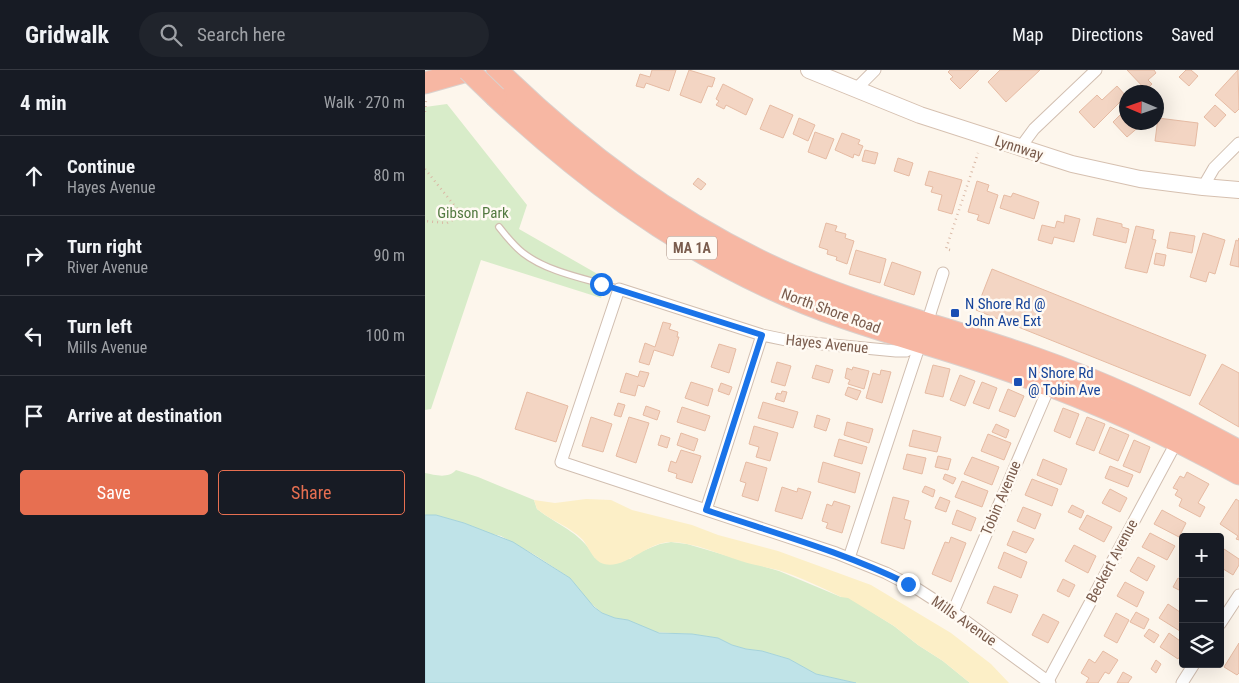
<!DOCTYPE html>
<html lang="en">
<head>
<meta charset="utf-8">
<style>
  body { margin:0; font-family:"Roboto Condensed",sans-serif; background:#20242c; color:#f1f3f6 }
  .controls { position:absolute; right:15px; bottom:15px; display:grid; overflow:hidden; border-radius:5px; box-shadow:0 5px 20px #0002 }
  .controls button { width:45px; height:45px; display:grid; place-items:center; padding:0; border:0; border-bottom:1px solid #363941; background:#171b24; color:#f1f3f6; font:25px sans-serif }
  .compass { position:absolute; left:694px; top:15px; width:45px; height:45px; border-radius:50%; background:#171b24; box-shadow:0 5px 20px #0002; rotate:272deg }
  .stop { position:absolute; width:15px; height:15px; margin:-11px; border:4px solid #1a73e8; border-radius:50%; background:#fff }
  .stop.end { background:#1a73e8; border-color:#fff; box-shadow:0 1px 5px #0008 }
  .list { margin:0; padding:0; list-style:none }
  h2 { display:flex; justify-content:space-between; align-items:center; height:65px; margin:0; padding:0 20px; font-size:21px }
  h2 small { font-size:16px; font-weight:400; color:#9ea1a6 }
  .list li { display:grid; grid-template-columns:32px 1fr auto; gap:15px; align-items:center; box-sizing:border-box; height:80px; padding:0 20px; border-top:1px solid #363941 }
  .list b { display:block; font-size:19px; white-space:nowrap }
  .list p { margin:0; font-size:16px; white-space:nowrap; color:#9ea1a6 }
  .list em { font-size:16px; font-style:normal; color:#9ea1a6 }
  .actions { display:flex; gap:10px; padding:15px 20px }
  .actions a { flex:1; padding:11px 0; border:1px solid #e76f51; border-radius:5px; text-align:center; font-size:18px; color:#e76f51 }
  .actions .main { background:#e76f51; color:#fff }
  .icon { flex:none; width:28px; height:28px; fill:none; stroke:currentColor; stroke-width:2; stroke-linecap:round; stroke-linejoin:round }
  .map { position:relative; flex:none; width:814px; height:613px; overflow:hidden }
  header { display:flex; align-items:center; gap:30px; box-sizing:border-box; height:70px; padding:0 25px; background:#171b24; border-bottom:1px solid #363941 }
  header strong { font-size:24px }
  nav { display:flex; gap:28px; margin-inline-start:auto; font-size:18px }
  .search { width:350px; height:45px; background:#20242c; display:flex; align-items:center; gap:12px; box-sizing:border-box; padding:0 18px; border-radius:28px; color:#9ea1a6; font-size:19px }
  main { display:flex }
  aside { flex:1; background:#171b24 }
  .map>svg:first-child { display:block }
</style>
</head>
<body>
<header>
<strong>Gridwalk</strong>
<div class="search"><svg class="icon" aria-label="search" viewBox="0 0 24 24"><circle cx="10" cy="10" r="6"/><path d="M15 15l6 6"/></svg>Search here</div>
<nav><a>Map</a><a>Directions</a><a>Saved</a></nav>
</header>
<main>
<aside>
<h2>4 min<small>Walk · 270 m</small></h2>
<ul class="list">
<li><svg class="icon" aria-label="ahead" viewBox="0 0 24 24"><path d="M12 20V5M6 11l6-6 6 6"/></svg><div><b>Continue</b><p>Hayes Avenue</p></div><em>80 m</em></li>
<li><svg class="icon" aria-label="right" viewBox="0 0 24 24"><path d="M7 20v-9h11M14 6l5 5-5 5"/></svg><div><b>Turn right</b><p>River Avenue</p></div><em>90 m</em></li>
<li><svg class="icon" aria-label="left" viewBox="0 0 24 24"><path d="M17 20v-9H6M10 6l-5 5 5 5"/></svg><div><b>Turn left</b><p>Mills Avenue</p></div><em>100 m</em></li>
<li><svg class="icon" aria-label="arrive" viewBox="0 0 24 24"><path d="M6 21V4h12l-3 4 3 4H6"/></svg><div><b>Arrive at destination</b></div></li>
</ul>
<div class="actions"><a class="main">Save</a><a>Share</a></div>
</aside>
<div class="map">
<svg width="814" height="613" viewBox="0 0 814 613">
  <rect width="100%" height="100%" fill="#fdf6ec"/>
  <path fill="#d8ecc9" d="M22 34 102 135 94 159 183 210 176 228 56 190 6 339 0 340V37Z
    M31 400 53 407 109 430 112 439 116 442C138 458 156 463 170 488L205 489 215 482 235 474 246 472 262 474 354 501 416 527H423L469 556 493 575 518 591 545 613H431L391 604 364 589 337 581 321 579 307 575 293 568 267 564 228 562 203 550 190 548 177 543 161 529 145 508 110 485 76 466 63 463 39 453 11 445H0V403C10 405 23 409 31 400Z"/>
  <path fill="#fcefc7" d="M161 429 186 430 207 440 267 455 293 465 353 481 446 515 526 563 566 594 584 613H545L518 591 493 575 469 556 423 528 416 527C396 517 375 507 353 500 341 497 328 495 316 491 294 484 270 473 247 472 223 471 200 500 179 494 168 491 164 477 157 469 145 457 129 452 116 442L112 439 109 430 130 433Z"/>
  <path fill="#bfe3e8" stroke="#a5d3da" d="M0 445H11L39 453 88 472 145 508 169 537 177 543 190 548 203 550 234 563 267 564 293 568 307 575 321 579 337 581 364 589 391 604 431 613H0Z"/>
  <path fill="#f3d5c3" stroke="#e6bba3" d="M227 0H251L244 21 221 13 219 18 211 16 215 4 225 7Z
    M264 0 290 8 287 17 283 16 276 33 255 25Z
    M525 0H554L535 19 525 9 528 7 523 2Z
    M575 0H615L581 32 563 12Z
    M702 0H729L731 3 723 10 727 14 721 20Z
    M761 0H766L773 6 764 16 754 7Z
    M813 0 814 39 810 43 790 25Z
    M298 14 328 29 321 45 301 35 299 39 291 35 294 31 291 29Z
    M692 16 701 26 669 58 654 42 672 25 677 30Z
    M345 35 368 45 358 68 335 59Z
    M790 35 801 45 790 57 779 47Z
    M701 39 702 52H714L716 55 702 67 688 52Z
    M374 48 390 55 383 71 368 64Z
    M733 48 773 53 770 76 730 71Z
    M390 62 409 69 401 89 383 82Z
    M417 63 435 70 433 74 438 76 434 86 429 84 428 88 410 80Z
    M440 80 453 83 450 94 437 91Z
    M473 88 488 93 484 106 469 101Z
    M504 101 537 110 527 144 513 140 517 125 506 122 508 117 500 115Z
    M273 108 281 114 276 120 268 114Z
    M552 111 564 115 562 121 573 125 564 154 552 150 554 145 543 142Z
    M588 123 614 132 609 149 575 138 579 125 586 127Z
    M640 145 655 149 649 172 629 167 627 174 613 170 617 155 630 158 632 151 639 153Z
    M672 148 697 154V157L704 159 701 173 668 165Z
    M401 153 412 156 410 161 421 164 420 168 429 171 422 194 411 190 412 187 402 184 403 180 394 177Z
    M711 156 729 160 727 169 731 170 722 203 700 198Z
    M745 162 770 166 767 183 742 178Z
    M778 163 800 170 790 204 784 202 781 212 765 207Z
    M814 168V197L805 195 811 170 813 171Z
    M431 180 461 189 455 213 424 204Z
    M731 183 741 185 739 196 729 194Z
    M467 192 496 202 489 225 459 215Z
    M567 199 781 285 765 326 551 240Z
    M238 252 246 254 244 259 253 262 252 267H254L248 286 229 280 224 295 214 292 220 273 230 277Z
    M294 274 311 279 304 303 286 297Z
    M352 292 366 296 360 316 346 312Z
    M797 294 814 303V357L774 334Z
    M391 295 408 300 404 313 387 308Z
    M508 295 525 299 518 327 500 323Z
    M428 297 444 301 439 319 423 314 425 310 420 308 422 298 427 300Z
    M456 300 466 302 457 333 441 328 448 303 455 305Z
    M215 301 224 303 219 317 213 315 210 326 195 322 201 303 213 307Z
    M535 305 550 311 540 336 525 330Z
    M266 312 288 319 283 336 260 328Z
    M557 312 572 318 564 339 548 333Z
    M296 313 307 317 304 325 293 321Z
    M423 317 436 321 432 330 420 325Z
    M583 319 599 326 590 347 574 341Z
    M357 321 362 322 359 332 350 329 352 323 356 324Z
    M102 322 143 336 131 372 90 359Z
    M338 332 373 342 368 358 333 348Z
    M193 333 200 335 196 347 189 345Z
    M221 336 235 341 232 350 218 345Z
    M257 337 285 346 280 361 252 352Z
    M638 338 654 344 645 368 629 361Z
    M392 345 405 349 401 361 389 357Z
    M166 347 187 354 178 382 157 376Z
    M204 347 224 353 211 393 191 386Z
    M662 347 680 354 669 381 651 374Z
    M422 352 448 359 444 373 419 365Z
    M571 354 584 360 581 368 567 362Z
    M329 356 353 363 345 391 331 387 334 377 324 374Z
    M685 357 704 365 693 391 674 383Z
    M488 360 516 367 512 382 484 376Z
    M256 363 273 369 269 381 252 375Z
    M563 364 586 373 579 390 556 381Z
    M236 365 245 368 242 378 233 375Z
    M414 369 442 377 437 394 409 386Z
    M709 370 725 377 715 403 698 396Z
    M256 380 276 386 267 413 251 408 252 404 243 401 246 391 251 393Z
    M482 384 501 388 497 404 478 399Z
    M513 386 526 389 523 400 510 397Z
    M547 387 574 397 567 415 539 404Z
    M618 389 642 399 636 415 612 405Z
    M321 392 342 398 333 431 317 426 321 413 315 411Z
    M398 392 435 403 430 423 393 412Z
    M685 396 708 405 703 417 680 408Z
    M762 402 784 414 773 433 780 437 775 447 754 436 757 429 750 425 753 420 748 418 755 406 759 408Z
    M520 404 531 408 528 414 518 409Z
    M607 409 633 419 627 436 600 425Z
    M537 411 563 421 557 437 530 427Z
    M500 416 510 420 508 427 497 422Z
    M357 417 372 422 373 418 386 422 377 449 350 441Z
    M685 419 702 428 695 442 677 433Z
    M468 427 484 431 479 449 486 451 479 479 456 473Z
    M515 427 525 431 521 442 510 438Z
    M811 429 814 431V470L811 469 813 466 795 454Z
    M409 431 425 436 417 463 401 458 403 453 397 451 402 434 407 436Z
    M647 435 659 441 656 448 643 442Z
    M598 437 616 444 610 459 592 451Z
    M532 440 551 448 546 461 527 454Z
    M737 440 761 453 754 467 729 454Z
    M662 445 687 457 679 472 654 459Z
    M588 461 609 469 601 483 582 475Z
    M725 463 750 476 742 490 717 477Z
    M526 467 541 473 526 512 507 504 520 472 524 473Z
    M649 475 671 486 663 503 640 491Z
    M799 479 814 489V495L808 505 795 497V485Z
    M579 482 602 492 596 508 573 498Z
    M713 487 730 496 722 511 705 501Z
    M753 508 758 511 756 521 748 517Z
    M638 509 650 515 644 527 632 521Z
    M700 512 719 522 712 537 692 526Z
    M569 516 593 525 586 543 562 533Z
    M743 534 758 544V563L734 548Z
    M711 542 724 549 719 559 705 552Z
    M691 543 704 550 692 573 679 566Z
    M618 544 634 552 623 573 607 565Z
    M724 559 734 565 729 573 719 566Z
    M744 563 758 573V581L753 589 735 577Z
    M814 573V603L812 605 799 597Z
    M678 581 693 590 684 604 680 602 673 613H661L664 608 656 603 664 589 670 593Z
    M731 590 736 594 731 603 726 599Z
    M698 602 707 607 703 613H692Z"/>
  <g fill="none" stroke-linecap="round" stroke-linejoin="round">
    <g stroke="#d1beb0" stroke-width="8">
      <path id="lane" d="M74 157C81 166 89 176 98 183 124 203 163 209 194 219"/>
    </g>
    <g stroke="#d1beb0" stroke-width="13">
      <path id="street" d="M430 20 450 0
        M595 78 609 59 671 0
        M778 117 789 98 814 73
        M502 253 518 203
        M495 272 481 281H471L366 271 337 265 194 219 136 392 411 483 461 503 494 520 528 542 625 613
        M281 440 337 265
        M424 488 496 271
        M528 542 625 315
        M795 554 814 525
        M623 611 752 371
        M757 613 769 594"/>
    </g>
    <g stroke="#d6c0b0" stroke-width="18">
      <path id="secondary" d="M384 0 495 45 647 94 715 109 778 117 814 120"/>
    </g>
    <g stroke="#dad1cd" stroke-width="23">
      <path id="highway" d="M72 0C158 84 255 157 366 205 445 239 529 260 610 288 681 313 749 345 814 381
        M0 13 46 0
        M71 27C155 105 242 171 347 219 417 252 494 270 567 295 653 324 735 360 814 404"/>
    </g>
    <path stroke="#d9b8a5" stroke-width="2.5" stroke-dasharray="1 4" stroke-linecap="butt" d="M0 42 1 30
      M0 99 37 145 22 153 0 151
      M525 180 521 179 553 83"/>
    <use href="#lane" stroke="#fff" stroke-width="5.5"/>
    <use href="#street" stroke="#fff" stroke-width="11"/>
    <use href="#secondary" stroke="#fff" stroke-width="16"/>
    <use href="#highway" stroke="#f7b7a3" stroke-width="21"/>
    <g stroke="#dad1cd" stroke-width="23" stroke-linecap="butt">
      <path id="highway-bridge" d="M43 0 71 27"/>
    </g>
    <use href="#highway-bridge" stroke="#f7b7a3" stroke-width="21"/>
  </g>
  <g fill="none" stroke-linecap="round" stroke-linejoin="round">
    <path stroke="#1a73e8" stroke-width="6" d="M176 214 337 265 281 440C349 463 419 482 483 514"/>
  </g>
  <g fill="#1a4fb4" stroke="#fffaf3" stroke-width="2">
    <rect x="525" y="238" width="10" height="10" rx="2.5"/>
    <rect x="588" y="307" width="10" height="10" rx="2.5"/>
  </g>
  <g text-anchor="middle" stroke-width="5" stroke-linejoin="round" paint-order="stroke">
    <rect fill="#fffaf3" stroke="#a28b7f" stroke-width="1" x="242" y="166.5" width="50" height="23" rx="4"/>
    <g font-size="14" font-weight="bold" fill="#7a5c4d">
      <text x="267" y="183">MA 1A</text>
    </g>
    <g font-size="15" fill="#7a5c4d" stroke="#fffaf3">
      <text transform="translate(594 78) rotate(18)" y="5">Lynnway</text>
      <text transform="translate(406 241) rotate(20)" y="5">North Shore Road</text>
      <text transform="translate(402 274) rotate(6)" y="5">Hayes Avenue</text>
      <text transform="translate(576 428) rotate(-67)" y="5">Tobin Avenue</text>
      <text transform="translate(687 491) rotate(-62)" y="5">Beckert Avenue</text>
      <text transform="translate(539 551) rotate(35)" y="5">Mills Avenue</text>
    </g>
    <g font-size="15" fill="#537a41" stroke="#fffaf3">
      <text x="48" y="148">Gibson Park</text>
    </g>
    <g font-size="15" fill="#164399" stroke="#fffaf3" text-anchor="start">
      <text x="540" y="239">N Shore Rd @<tspan x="540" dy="17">John Ave Ext</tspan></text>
      <text x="603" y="308">N Shore Rd<tspan x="603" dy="17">@ Tobin Ave</tspan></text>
    </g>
  </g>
</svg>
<div class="controls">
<button>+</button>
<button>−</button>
<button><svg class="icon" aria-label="layers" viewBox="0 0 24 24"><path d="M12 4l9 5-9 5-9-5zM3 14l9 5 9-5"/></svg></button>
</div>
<svg class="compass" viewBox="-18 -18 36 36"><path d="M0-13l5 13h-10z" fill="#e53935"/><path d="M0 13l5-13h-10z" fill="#9ea1a6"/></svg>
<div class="stop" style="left:176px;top:214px"></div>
<div class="stop end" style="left:483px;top:514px"></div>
</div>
</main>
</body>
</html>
